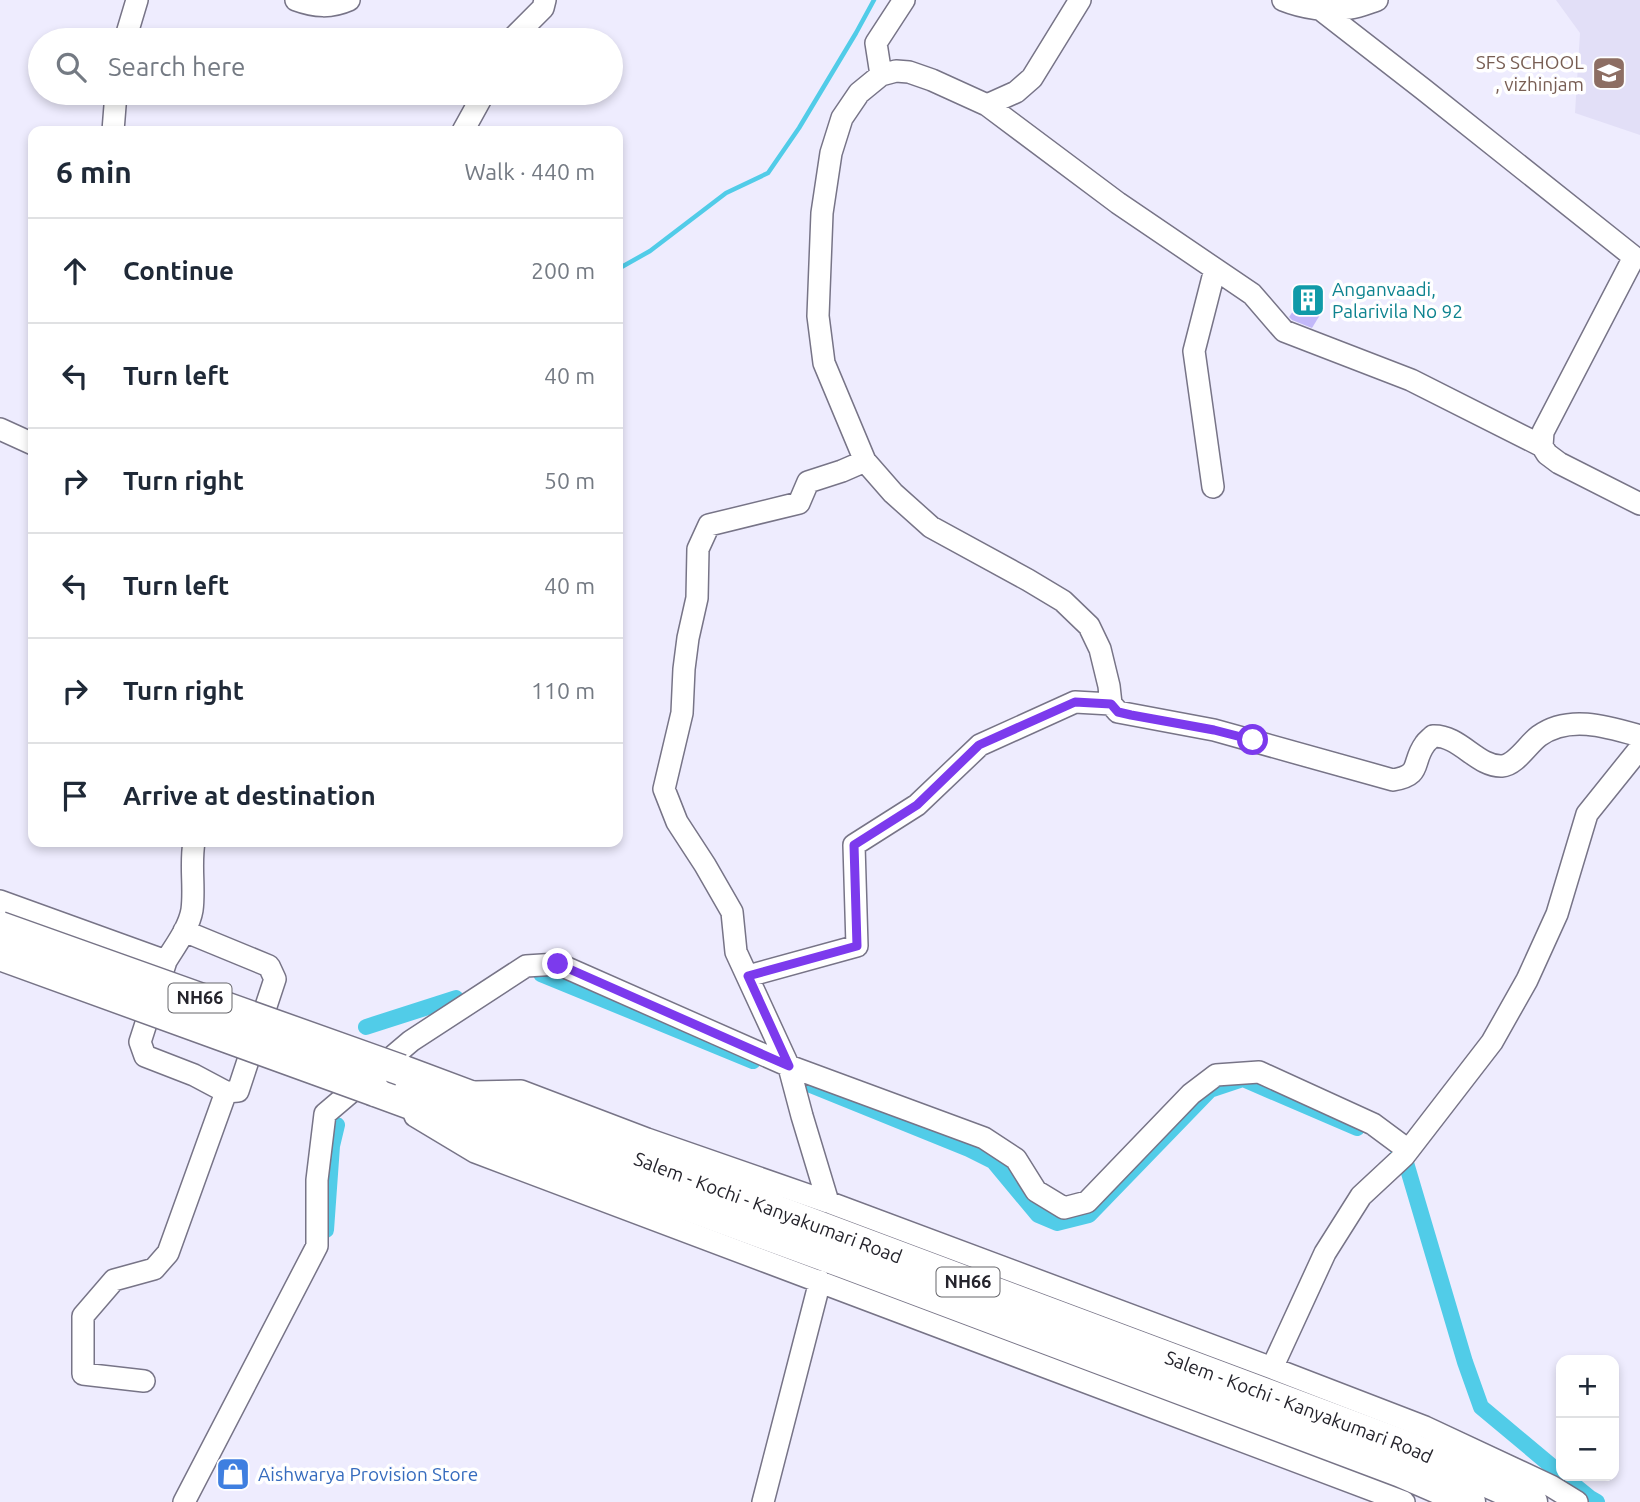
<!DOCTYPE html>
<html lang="en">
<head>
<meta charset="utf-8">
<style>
  body { margin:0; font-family:Ubuntu,sans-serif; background:#f2f2f3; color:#1f2937 }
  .controls { position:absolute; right:21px; bottom:21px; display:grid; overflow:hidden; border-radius:14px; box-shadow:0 4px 10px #0003 }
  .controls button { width:63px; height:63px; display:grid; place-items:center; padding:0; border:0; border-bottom:2px solid #e0e1e3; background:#fff; color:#1f2937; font:35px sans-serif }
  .stop { position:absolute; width:21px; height:21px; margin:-16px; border:5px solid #7c3aed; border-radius:50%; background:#fff }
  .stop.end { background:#7c3aed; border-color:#fff; box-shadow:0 2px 7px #0008 }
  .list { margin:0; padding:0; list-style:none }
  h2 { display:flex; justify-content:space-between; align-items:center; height:91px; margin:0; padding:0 28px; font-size:30px }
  h2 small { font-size:23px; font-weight:400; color:#747a83 }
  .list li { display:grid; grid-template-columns:46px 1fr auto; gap:21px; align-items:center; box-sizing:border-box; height:105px; padding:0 28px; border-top:2px solid #e0e1e3 }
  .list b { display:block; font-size:26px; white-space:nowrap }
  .list em { font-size:23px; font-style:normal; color:#747a83 }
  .icon { flex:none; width:38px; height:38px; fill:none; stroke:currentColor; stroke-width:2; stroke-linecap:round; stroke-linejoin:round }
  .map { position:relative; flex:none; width:1640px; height:1502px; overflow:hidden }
  .search { position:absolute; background:#fff; box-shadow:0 4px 10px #0003; left:28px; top:28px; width:595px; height:77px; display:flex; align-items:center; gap:18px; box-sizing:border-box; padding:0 24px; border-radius:38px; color:#747a83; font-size:26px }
  .panel { position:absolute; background:#fff; box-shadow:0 4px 10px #0003; left:28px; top:126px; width:595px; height:721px; border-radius:14px }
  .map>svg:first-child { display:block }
</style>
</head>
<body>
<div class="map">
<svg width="1640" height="1502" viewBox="0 0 1640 1502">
  <rect width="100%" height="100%" fill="#eeecfe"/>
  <path fill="#e2dff7" d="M1556 0H1640V135L1575 113 1580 33Z"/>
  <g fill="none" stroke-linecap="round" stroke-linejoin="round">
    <path stroke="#51cce8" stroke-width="4.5" d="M618 269 650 251 726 193 768 173 799 128 856 33 874 0"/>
    <path stroke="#51cce8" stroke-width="16" d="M541 974 753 1061
      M366 1027 456 998
      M806 1083 969 1149 993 1161 1038 1215 1057 1223 1089 1215 1210 1090 1243 1079 1357 1128
      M1398 1151 1404 1156 1465 1362 1481 1407 1561 1474
      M326 1230 332 1146 337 1125
      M1563 1476 1590 1498 1597 1502"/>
  </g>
  <path fill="#c2b8f9" d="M1307 291 1323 310 1312 328 1292 320 1289 317Z"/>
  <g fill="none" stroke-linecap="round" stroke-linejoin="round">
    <g stroke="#777487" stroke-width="24">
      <path id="minor" d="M296 0C315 7 331 8 349 0
        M1283 0C1303 8 1328 12 1350 8 1359 7 1368 3 1377 0
        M1320 9 1423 89 1634 257 1543 432 1542 446 1547 454 1559 463 1640 504
        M125 40 137 0
        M511 40 543 8 545 0
        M881 75 876 43 904 0
        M987 105 1016 92 1032 78 1080 0
        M113 131 116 93
        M463 131 484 93
        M0 429 33 444
        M1542 446 1411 380 1284 331 1252 294 1118 203 987 105 932 80 909 72 896 71 881 75 859 93 842 118 831 153 822 213 818 316 824 363 865 461 893 493 931 527 1028 580 1063 601 1089 626 1100 649 1109 686 1111 704 1118 712 1214 730 1393 780C1423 775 1411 763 1425 744 1427 741 1430 739 1433 736 1460 735 1477 767 1502 766 1516 765 1528 744 1539 736 1569 714 1609 727 1640 736
        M1213 487 1194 351 1215 269
        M0 901 166 961 140 1042 145 1056 194 1075 226 1092 168 1253 154 1269 114 1280 83 1316V1374L144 1381
        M184 931 269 966 275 979 238 1091 226 1092
        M166 961C175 946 189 928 192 910 195 888 190 865 194 842
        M748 976 857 946 854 845 917 805 980 745 1075 702 1111 704
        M474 1092 521 1091 647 1139 828 1202 1272 1368 1425 1427 1551 1486 1577 1502
        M415 1116 475 1152 1404 1502
        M828 1202 802 1116 789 1067 736 952 732 912 705 865 677 822 664 789 682 713 684 669 688 638 697 598 698 549 709 525 799 503 808 482 842 471 865 461
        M1272 1368 1325 1253 1361 1196 1404 1156 1492 1042 1527 980 1557 914 1587 814 1640 748
        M184 1502 317 1246V1180L325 1114 411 1041 526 966 558 964 789 1066 984 1138 1016 1159 1036 1191 1064 1208 1087 1202 1191 1094 1216 1075 1259 1072 1373 1124 1408 1150
        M763 1502 820 1281"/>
    </g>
    <g stroke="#777487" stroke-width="33">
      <g id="highway">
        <path id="s1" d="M401 1070 1411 1448 1532 1502"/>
        <path d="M375 1091 844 1263 1401 1472 1470 1502"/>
      </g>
    </g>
    <use href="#minor" stroke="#fff" stroke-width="21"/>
    <use href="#highway" stroke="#fff" stroke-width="30"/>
    <g stroke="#777487" stroke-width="33" stroke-linecap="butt">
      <path id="highway-bridge" d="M0 927 401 1070
        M0 955 375 1091"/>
    </g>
    <use href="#highway-bridge" stroke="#fff" stroke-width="30"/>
  </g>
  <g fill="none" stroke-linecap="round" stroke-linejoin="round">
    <path stroke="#7c3aed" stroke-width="9" d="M558 964 789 1066 748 976 857 946 854 845 917 805 979 745 1075 702 1111 704 1118 712 1131 715 1214 730 1253 740"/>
  </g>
  <defs>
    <g id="school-square" transform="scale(1.75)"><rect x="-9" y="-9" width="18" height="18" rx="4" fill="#8d6e63" stroke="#fff"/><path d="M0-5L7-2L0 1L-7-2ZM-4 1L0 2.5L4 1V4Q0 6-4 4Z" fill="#fff"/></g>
    <g id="building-square" transform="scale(1.75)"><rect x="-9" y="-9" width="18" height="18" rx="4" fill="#0f9aa8" stroke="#fff"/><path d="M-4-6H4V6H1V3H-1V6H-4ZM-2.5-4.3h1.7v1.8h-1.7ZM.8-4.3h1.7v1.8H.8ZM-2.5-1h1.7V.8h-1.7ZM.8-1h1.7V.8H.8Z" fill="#fff"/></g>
    <g id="shop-square" transform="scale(1.75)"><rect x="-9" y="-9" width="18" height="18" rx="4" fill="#3f7fe0" stroke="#fff"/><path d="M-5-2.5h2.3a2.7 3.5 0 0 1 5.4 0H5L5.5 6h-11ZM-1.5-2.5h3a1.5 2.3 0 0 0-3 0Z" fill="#fff"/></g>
  </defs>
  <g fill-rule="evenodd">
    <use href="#school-square" x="1609" y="73"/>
    <use href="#building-square" x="1308" y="300"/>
    <use href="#shop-square" x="233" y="1474"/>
  </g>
  <g text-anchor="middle" stroke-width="7" stroke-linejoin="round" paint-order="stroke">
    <g fill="#fff" stroke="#66666b" stroke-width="2">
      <rect x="168.5" y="983.5" width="63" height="29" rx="5"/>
      <rect x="936.5" y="1267.5" width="63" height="29" rx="5"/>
    </g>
    <g font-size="18" font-weight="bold" fill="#25242c">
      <text x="200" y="1004">NH66</text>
      <text x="968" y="1288">NH66</text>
    </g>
    <g font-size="19" fill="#785e54" stroke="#fff" text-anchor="end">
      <text x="1584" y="69">SFS SCHOOL<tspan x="1584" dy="22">, vizhinjam</tspan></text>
    </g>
    <g font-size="19" fill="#0d838f" stroke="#fff" text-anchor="start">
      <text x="1332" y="296">Anganvaadi,<tspan x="1332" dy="22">Palarivila No 92</tspan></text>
    </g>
    <g font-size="19" fill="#25242c" stroke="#fff">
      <text dy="7" stroke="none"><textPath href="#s1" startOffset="392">Salem - Kochi - Kanyakumari Road</textPath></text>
      <text dy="7" stroke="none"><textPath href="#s1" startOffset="959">Salem - Kochi - Kanyakumari Road</textPath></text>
    </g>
    <g font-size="19" fill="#366cbe" stroke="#fff" text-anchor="start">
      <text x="258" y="1481">Aishwarya Provision Store</text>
    </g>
  </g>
</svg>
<div class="controls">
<button>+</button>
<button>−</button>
</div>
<div class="stop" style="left:1253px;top:740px"></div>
<div class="stop end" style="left:558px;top:964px"></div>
<div class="search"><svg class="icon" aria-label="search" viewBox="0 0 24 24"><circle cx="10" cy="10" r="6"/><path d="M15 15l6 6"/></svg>Search here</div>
<section class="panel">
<h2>6 min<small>Walk · 440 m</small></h2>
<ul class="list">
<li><svg class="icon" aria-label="ahead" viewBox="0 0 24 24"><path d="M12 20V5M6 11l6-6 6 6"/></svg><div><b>Continue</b></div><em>200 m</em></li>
<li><svg class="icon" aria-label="left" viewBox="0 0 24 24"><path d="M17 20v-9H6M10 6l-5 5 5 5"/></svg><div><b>Turn left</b></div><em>40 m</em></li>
<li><svg class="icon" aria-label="right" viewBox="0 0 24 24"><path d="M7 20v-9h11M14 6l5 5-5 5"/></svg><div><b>Turn right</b></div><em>50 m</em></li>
<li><svg class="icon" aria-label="left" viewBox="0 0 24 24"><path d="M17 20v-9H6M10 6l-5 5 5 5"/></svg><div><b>Turn left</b></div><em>40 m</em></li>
<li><svg class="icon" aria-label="right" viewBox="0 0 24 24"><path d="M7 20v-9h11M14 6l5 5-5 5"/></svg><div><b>Turn right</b></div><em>110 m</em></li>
<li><svg class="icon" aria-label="arrive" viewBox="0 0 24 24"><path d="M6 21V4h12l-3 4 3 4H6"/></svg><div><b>Arrive at destination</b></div></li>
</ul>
</section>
</div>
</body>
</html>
